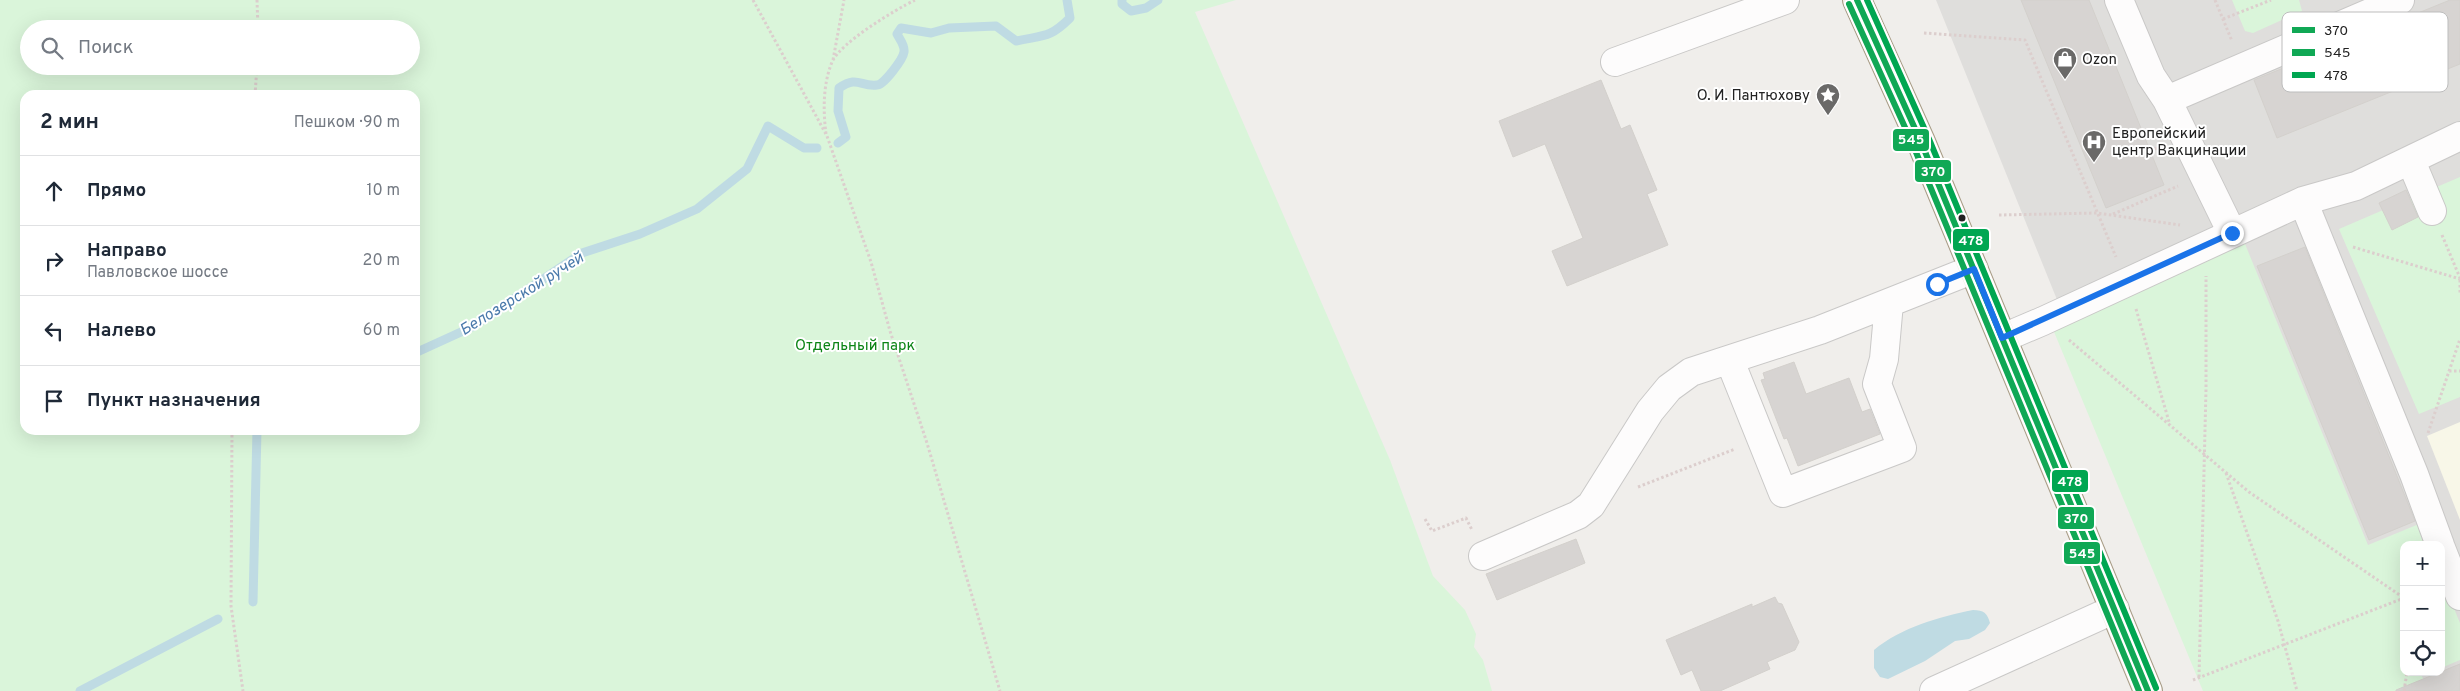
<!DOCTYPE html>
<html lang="ru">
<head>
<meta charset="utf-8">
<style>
  body { margin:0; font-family:Overpass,sans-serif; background:#f2f2f3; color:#1f2937 }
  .controls { position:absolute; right:15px; bottom:15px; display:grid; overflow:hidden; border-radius:10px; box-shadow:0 5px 20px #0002 }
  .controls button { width:45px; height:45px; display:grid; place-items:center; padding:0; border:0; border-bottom:1px solid #e0e1e3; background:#fff; color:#1f2937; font:25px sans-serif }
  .stop { position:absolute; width:15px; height:15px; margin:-11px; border:4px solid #1a73e8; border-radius:50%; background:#fff }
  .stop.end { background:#1a73e8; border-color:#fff; box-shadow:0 1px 5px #0008 }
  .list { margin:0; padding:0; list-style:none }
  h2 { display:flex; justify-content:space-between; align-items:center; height:65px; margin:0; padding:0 20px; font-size:21px }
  h2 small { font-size:16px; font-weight:400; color:#747a83 }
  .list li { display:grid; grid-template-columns:32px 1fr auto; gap:15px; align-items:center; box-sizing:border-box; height:70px; padding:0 20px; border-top:1px solid #e0e1e3 }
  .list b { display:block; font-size:19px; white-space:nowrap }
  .list p { margin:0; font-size:16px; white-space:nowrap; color:#747a83 }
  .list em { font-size:16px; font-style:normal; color:#747a83 }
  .icon { flex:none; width:28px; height:28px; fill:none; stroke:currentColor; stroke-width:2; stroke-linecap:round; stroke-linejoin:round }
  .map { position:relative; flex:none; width:2460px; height:691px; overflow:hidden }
  .search { position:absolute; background:#fff; box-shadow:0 5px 20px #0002; left:20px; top:20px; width:400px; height:55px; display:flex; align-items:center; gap:12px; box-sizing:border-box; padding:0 18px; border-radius:28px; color:#747a83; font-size:19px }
  .panel { position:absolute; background:#fff; box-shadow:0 5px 20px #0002; left:20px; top:90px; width:400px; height:345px; border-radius:15px }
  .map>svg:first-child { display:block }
</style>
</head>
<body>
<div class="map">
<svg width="2460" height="691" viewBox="0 0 2460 691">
  <rect width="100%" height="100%" fill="#f0eeeb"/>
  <path fill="#dfdedc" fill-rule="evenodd" d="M1936 0H2460V691H2215ZM2404 545H2441V672H2404Z"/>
  <path fill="#f8f7e8" d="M2460 422V520L2427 436Z"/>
  <path fill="#daf5da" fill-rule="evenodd" d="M0 0H1236L1195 12 1390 460 1433 576 1465 610 1476 634 1474 647 1483 660 1492 691H0ZM29 29H411V66H29ZM25 95H415V430H25Z
    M2232 0H2299L2302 11 2253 33 2245 31Z
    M2460 177V397L2419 414 2339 229Z
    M2243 239 2368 545 2419 524 2428 545H2404V672H2431L2422 676 2428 691H2203L2052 327Z
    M2441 577 2460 623V660L2441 668Z"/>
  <path fill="#bfdbe3" d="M1973 610C1984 610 1987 613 1990 623L1985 630 1969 639 1955 641 1925 661 1888 679 1880 677 1874 668V650C1902 627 1939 617 1973 610Z"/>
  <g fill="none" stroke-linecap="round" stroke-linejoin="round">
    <path stroke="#bfdbe3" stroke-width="9" d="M1122 0V4L1131 11 1146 8 1158 0
      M838 143 846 137 838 111 839 88C858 75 860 87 877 85 884 85 903 59 904 52 905 45 900 40 897 34L901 28 931 33 949 28 996 26 1016 41C1043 35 1049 39 1070 18L1067 0
      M415 353 472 327 582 253 640 234 697 209 747 169 768 126 804 148H817
      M253 602 257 430
      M80 691 218 619"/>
  </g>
  <path fill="#d7d4d2" stroke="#d3d0cc" d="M2021 0H2089L2164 185 2106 208Z
    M2450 0H2460V64L2277 138 2254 80Z
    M1601 80 1621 129 1630 125 1657 190 1647 194 1668 245 1567 286 1552 251 1583 238 1545 144 1513 157 1499 121Z
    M2406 190 2418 217 2392 230 2379 203Z
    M2305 247 2415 521 2369 540 2257 266Z
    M1794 362 1806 394 1849 378 1862 412 1870 409 1880 434 1798 466 1787 438 1784 439 1761 380 1765 379 1763 373Z
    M1576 539 1585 563 1497 600 1486 574Z
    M1775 597 1778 603 1782 604 1799 642 1795 650 1767 662 1770 669 1720 691H1701L1692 670 1681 675 1666 640 1752 604V607Z
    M2460 664V691H2396V690Z"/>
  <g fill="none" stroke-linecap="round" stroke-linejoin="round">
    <g stroke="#c9c8c7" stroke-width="30">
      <path id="minor" d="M2119 0 2151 76 2167 100 2232 233
        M1615 62 1785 0
        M2167 100 2400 0
        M2411 161 2432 211
        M2303 201 2414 474 2440 545
        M2003 338 2043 321 2303 201 2356 186 2460 136
        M1730 361 1783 493 1902 448 1877 384 1884 359 1889 303
        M2441 548 2460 596
        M1483 556 1578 515 1591 505 1650 411 1669 388 1691 372 1820 330 1974 269
        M1934 691 2115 609"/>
    </g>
    <g stroke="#a79c86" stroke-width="30">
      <path id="major" d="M1857 0 1921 142 2148 691"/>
    </g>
    <path stroke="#dccecd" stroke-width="3" stroke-dasharray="2.5 2.5" stroke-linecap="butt" d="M257 0 258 29
      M753 0 827 136 871 262 890 331 927 443 1000 691
      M2215 0 2232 41
      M2223 19 2271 0
      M1924 33 2025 40 2116 257
      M833 60 844 0
      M255 95 257 66
      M826 134C823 110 823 84 832 62 841 42 895 10 915 0
      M2150 151 2159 147
      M2113 214 2178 186
      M1999 215 2097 213 2180 225
      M2442 235 2460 278
      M2353 247 2460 279
      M2460 280V293
      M2136 309 2170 425
      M2069 340 2249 492 2404 598
      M2449 371H2460
      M232 430 231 606 243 691
      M2428 433 2460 339
      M2226 473 2278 621 2297 691
      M1638 487 1735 449
      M1425 519 1432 531 1466 518 1472 530
      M2199 677 2206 389V276
      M2193 680 2404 598
      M2404 691 2407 672"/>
    <use href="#minor" stroke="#fdfcfc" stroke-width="28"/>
    <use href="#major" stroke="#f3ede7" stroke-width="28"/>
    <g stroke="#fff" stroke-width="10">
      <path id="bus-1" d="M1857 0 1921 142 2148 691"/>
    </g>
    <g stroke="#fff" stroke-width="10">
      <path id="bus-2" d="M1849 4 1913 145 2139 691"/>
    </g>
    <g stroke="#fff" stroke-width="10">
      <path id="bus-3" d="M1867 0 1929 139 2156 688"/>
    </g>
    <use href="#bus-1" stroke="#10a855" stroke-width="6"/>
    <use href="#bus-2" stroke="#10a855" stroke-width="6"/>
    <use href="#bus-3" stroke="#00a651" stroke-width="6"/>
  </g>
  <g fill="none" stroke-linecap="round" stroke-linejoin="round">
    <path stroke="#1a73e8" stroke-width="6" d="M1937 284 1974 269 2002 338 2232 233"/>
  </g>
  <defs>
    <g id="shop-pin" transform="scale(1.25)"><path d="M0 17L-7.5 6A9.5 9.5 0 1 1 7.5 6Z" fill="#6a6968" stroke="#fff"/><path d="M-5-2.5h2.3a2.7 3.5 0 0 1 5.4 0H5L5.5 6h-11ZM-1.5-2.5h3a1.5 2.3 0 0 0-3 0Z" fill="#fff"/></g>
    <g id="sight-pin" transform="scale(1.25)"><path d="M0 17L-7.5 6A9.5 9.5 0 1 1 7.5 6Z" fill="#6a6968" stroke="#fff"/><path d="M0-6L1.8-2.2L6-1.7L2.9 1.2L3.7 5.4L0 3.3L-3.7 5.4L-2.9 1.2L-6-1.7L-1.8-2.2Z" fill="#fff"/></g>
    <g id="hospital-pin" transform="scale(1.25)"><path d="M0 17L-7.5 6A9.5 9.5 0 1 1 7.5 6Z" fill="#6a6968" stroke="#fff"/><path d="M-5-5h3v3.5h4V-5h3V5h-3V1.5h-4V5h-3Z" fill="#fff"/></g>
  </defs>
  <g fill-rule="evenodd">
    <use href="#shop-pin" x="2065" y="59"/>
    <use href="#sight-pin" x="1828" y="95"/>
    <use href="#hospital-pin" x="2094" y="142"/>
  </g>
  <circle fill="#222" stroke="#fff" stroke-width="2" cx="1962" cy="218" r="4.5"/>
  <g text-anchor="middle" stroke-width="4" stroke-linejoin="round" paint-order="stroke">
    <g font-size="15" fill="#222" stroke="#fff" text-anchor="start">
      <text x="2082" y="64">Ozon</text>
      <text x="1810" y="100" text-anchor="end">О. И. Пантюхову</text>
      <text x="2112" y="138">Европейский<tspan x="2112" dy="17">центр Вакцинации</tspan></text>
    </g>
    <g font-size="15" fill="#0c8416" stroke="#fff">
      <text x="855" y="350">Отдельный парк</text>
    </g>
    <g font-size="16" font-style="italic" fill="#4a7aab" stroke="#fff">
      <text transform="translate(521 293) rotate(-32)" y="6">Белозерской ручей</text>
    </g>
  </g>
  <rect x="2282" y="12" width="166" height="80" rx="8" fill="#fff" stroke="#bdbdbd" stroke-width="1"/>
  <rect x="2292" y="27" width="23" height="6" fill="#10a855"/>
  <rect x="2292" y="49" width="23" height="7" fill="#10a855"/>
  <rect x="2292" y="72" width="23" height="6" fill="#00a651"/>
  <g font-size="14" fill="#222">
    <text x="2324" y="35">370</text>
    <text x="2324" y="57">545</text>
    <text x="2324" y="80">478</text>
  </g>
  <g stroke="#fff" stroke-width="2">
    <rect x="1892" y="128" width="38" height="24" rx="5" fill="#10a855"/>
    <rect x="1914" y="159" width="38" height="24" rx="5" fill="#10a855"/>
    <rect x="1952" y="228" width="38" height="24" rx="5" fill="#00a651"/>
    <rect x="2051" y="469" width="38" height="24" rx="5" fill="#00a651"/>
    <rect x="2057" y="506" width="38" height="24" rx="5" fill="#10a855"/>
    <rect x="2063" y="541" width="38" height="24" rx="5" fill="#10a855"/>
  </g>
  <g font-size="14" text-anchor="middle" font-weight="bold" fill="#fff">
    <text x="1911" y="144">545</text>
    <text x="1933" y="176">370</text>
    <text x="1971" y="245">478</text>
    <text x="2070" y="486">478</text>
    <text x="2076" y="523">370</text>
    <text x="2082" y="558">545</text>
  </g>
</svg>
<div class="controls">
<button>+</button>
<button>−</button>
<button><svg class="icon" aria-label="locate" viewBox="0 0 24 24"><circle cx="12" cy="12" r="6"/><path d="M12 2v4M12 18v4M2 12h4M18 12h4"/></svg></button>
</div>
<div class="stop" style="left:1937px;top:284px"></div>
<div class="stop end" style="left:2232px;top:233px"></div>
<div class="search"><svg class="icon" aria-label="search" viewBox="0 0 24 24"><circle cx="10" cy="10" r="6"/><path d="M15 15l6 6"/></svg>Поиск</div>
<section class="panel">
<h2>2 мин<small>Пешком · 90 m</small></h2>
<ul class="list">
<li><svg class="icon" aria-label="ahead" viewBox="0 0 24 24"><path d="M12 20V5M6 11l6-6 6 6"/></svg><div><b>Прямо</b></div><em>10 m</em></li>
<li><svg class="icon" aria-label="right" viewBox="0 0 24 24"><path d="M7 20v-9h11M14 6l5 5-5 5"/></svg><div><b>Направо</b><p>Павловское шоссе</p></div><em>20 m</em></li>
<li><svg class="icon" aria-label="left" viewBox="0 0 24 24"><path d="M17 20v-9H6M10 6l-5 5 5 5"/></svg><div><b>Налево</b></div><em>60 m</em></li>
<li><svg class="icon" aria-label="arrive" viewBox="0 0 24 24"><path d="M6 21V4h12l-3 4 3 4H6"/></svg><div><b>Пункт назначения</b></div></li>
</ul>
</section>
</div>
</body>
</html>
